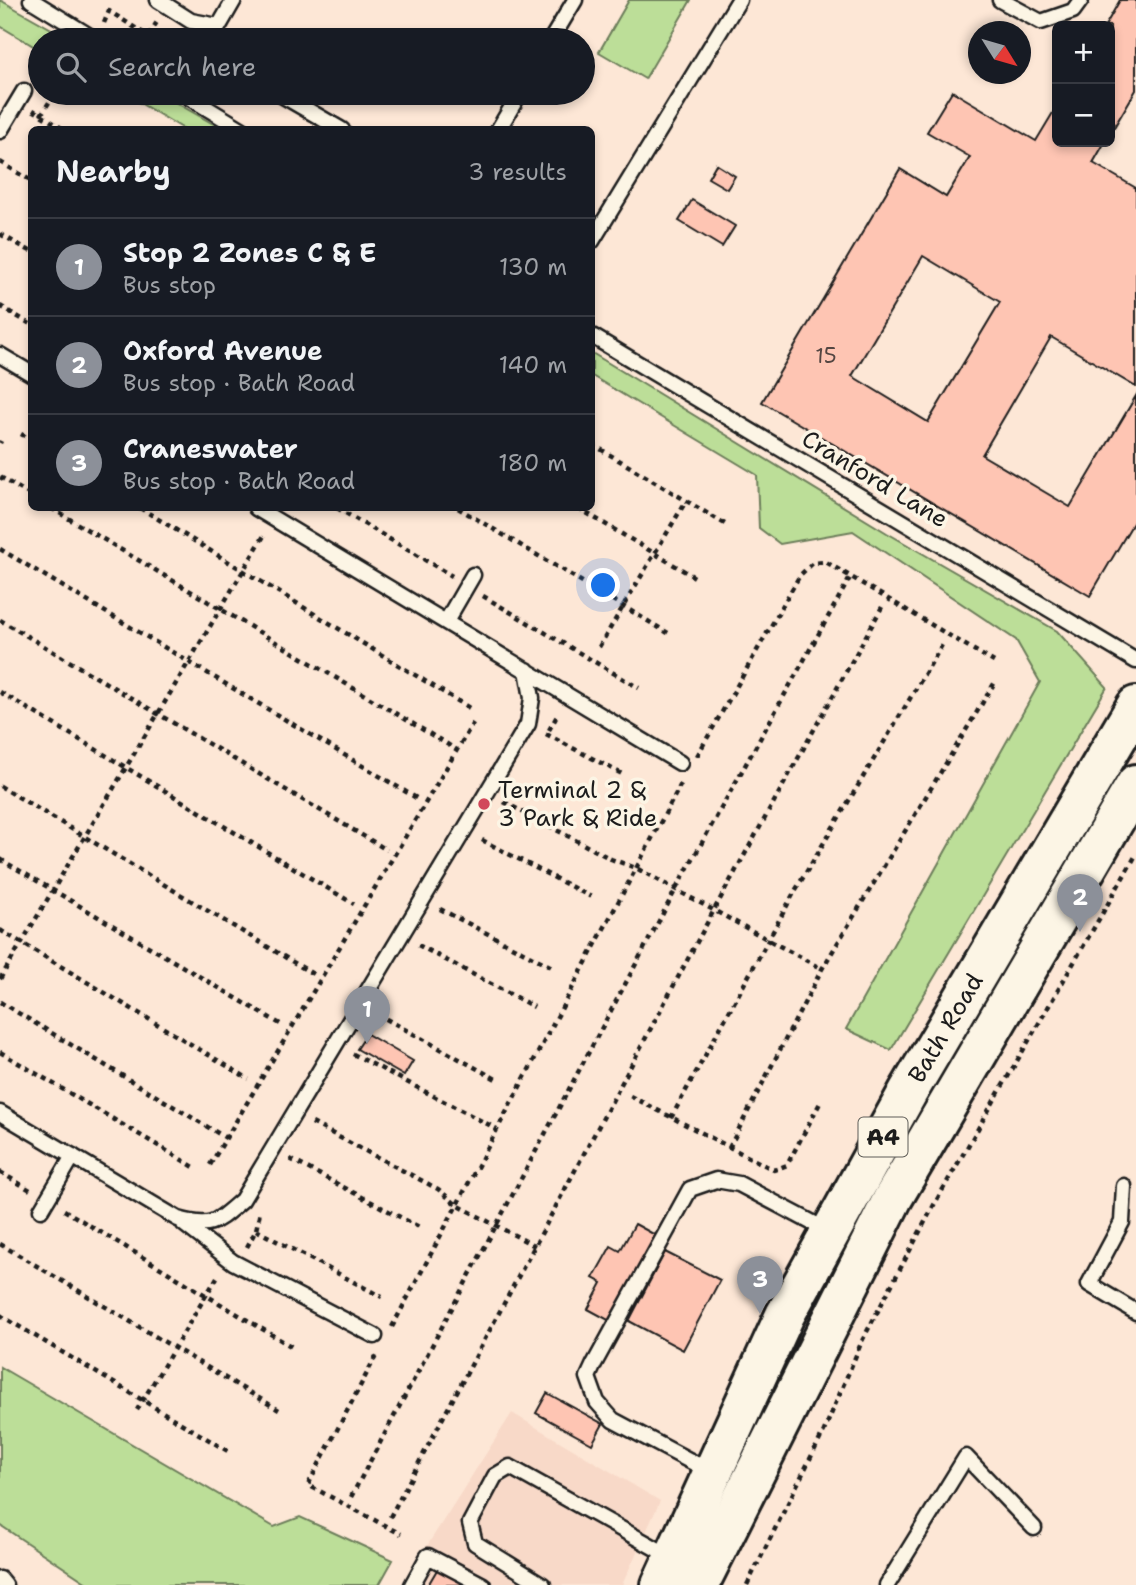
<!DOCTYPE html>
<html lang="en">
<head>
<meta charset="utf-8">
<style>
  body { margin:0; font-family:"Shantell Sans",sans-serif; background:#242831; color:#f1f3f6 }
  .controls { position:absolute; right:21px; top:21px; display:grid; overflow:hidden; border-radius:10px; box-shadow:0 4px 10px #0003 }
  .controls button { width:63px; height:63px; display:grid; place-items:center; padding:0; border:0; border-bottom:2px solid #363941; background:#171b24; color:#f1f3f6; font:35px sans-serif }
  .compass { position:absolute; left:968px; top:21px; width:63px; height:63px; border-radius:50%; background:#171b24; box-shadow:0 4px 10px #0003; rotate:127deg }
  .you { position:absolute; left:604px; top:586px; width:24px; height:24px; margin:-18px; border:5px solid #fff; border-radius:50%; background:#1a73e8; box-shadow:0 0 0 10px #1a73e833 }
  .badge { display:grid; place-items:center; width:46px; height:46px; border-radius:50%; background:#8c9099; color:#fff; font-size:23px; font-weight:700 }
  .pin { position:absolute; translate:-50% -58px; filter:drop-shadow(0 2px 4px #0008) }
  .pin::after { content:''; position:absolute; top:37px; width:24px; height:21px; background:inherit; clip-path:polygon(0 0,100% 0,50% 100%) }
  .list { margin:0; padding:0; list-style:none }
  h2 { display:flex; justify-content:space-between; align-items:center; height:91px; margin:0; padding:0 28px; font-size:30px }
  h2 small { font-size:23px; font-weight:400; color:#9ea1a6 }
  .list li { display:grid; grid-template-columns:46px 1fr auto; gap:21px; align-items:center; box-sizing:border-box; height:98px; padding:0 28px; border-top:2px solid #363941 }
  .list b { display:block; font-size:26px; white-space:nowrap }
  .list p { margin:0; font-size:23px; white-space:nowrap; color:#9ea1a6 }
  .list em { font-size:23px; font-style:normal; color:#9ea1a6 }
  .icon { flex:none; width:38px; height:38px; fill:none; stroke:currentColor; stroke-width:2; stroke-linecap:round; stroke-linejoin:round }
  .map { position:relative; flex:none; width:1136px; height:1585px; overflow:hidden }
  .search { position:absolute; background:#171b24; box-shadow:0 4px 10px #0003; left:28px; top:28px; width:567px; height:77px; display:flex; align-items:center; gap:18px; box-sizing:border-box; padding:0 24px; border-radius:38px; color:#9ea1a6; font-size:26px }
  .panel { position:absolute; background:#171b24; box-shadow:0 4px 10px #0003; left:28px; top:126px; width:567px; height:385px; border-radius:10px }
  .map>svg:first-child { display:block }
</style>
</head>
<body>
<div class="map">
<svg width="1136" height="1585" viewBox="0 0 1136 1585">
  <rect width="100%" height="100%" fill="#fde7d6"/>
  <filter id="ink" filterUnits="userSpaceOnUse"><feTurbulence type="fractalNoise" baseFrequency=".0143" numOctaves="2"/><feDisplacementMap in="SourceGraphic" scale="14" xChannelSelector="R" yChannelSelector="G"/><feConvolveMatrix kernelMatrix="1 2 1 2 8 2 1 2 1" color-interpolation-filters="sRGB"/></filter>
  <g filter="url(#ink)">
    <path fill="#f8d9c8" d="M512 1413 660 1501 622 1585H402Z"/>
    <path fill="#bcde98" stroke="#6c7d5a" stroke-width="2" d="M0 0 71 40H40V50L0 26Z
      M629 0H691L645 79 599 52Z
      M123 93H159L222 129H184Z
      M592 353 887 533 1057 631 1107 687 891 1050 846 1029 1040 682 1016 640 853 531 780 544 759 528 757 475 592 376Z
      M0 1367 274 1527 300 1517 393 1560 379 1585H90L0 1525Z"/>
    <path fill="#fec5b3" stroke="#1c1c1c" stroke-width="2" fill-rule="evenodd" d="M1120 0H1136V90L1110 134V26H1105Z
      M952 91 1036 141 1057 106V142H1105L1093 163 1136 188V387L1051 337 982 455 1070 507 1136 396V518L1090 596 762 402 900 169 946 197 970 157 927 132ZM923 256 1000 302 928 422 852 376Z
      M716 164 735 176 727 189 708 178Z
      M692 200 735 226 722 247 679 221Z
      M367 1034 413 1061 404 1076 357 1049Z
      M635 1224 657 1236 610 1321 588 1309 602 1283 593 1278 611 1246 620 1251Z
      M665 1252 720 1280 683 1350 629 1321Z
      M547 1393 603 1424 592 1444 536 1413Z
      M438 1568 467 1585H428Z"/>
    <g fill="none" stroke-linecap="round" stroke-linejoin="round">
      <g stroke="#1c1c1c" stroke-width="19">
        <path id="lane" d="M31 0 96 40
          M158 0 191 21 218 26
          M1000 0 1041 22 1073 11 1081 0
          M211 40 234 0
          M551 40 575 0
          M182 93 243 130
          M278 93 342 130
          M498 130 520 93
          M0 131 24 91
          M592 241 739 0
          M592 336 1136 661
          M0 355 32 374
          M256 508 680 763
          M447 620 473 575
          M0 1113 178 1219C213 1229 216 1222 242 1200L528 724 532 698 527 670
          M1124 1186 1122 1222 1089 1284 1136 1312
          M41 1210 73 1156
          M184 1224 233 1262 375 1336
          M711 1472 613 1420 597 1402 588 1377 594 1364 690 1189 716 1180 739 1184 830 1232
          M0 1579 5 1585
          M412 1585 428 1556 483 1585
          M543 1585 475 1543 470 1523 495 1476 510 1467 673 1558
          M887 1585 966 1457 1034 1528"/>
      </g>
      <g stroke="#1c1c1c" stroke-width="44">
        <g id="highway">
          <path id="s1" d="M661 1585 785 1315 908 1092 1136 706"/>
          <path d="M699 1585 893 1198 1136 784"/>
        </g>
      </g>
      <path stroke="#1c1c1c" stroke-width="4.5" stroke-dasharray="5 5" stroke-linecap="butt" d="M104 23 109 11 148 36 157 22
        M33 110 65 130
        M41 115 55 93
        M0 162 32 181
        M0 234 32 252
        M0 306 32 325
        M21 434 32 440
        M0 443 1 441
        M592 444 725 524
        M0 477 32 496
        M51 508 457 750
        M140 508 471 709
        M337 508 452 576
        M458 508 668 633
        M578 508 696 578
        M0 549 418 799
        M483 596 639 688
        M0 620 387 850
        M599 647 686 501
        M0 692 354 904
        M549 730 557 716
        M546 734 622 774
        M697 756 800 575 813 563 826 562 994 662
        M0 786 313 974
        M504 802 611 859 636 868 822 969
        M482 840 591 897
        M0 859 282 1025
        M440 909 554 968
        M0 930 249 1079
        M418 945 534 1007
        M0 979 265 534
        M0 1002 226 1138
        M377 1014 496 1079
        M0 1052 194 1167
        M353 1054 497 1129
        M630 1096 774 1170 787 1165 820 1103
        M671 1118 795 891 942 645
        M312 1123 438 1189 457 1205 535 1246
        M729 1148 822 969 995 682
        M290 1159 419 1227
        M210 1165 473 723
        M0 1172 32 1191
        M64 1210 294 1348
        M256 1230 382 1297
        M0 1244 279 1410
        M247 1247 256 1230 260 1212
        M0 1315 231 1453
        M392 1327 682 782
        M376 1356 308 1485 401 1534
        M137 1410 219 1274
        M351 1497 676 889 851 576
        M390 1517 714 910 882 607
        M747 1585 824 1431 862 1341 935 1203 1136 855"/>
      <use href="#lane" stroke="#fcf5e5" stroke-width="14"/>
      <use href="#highway" stroke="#fcf5e5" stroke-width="38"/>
    </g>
  </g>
  <circle fill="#d1495b" stroke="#fcf5e5" stroke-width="2.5" cx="484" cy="804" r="7"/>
  <g text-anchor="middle" stroke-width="7" stroke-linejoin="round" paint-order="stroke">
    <g font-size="21" fill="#544642">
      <text x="826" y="363">15</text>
    </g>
    <rect fill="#fcf5e5" stroke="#5f5d58" stroke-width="2" x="858.5" y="1117.5" width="49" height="39" rx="5"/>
    <g font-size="23" font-weight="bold" fill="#1c1c1c">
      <text x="883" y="1145">A4</text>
    </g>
    <g font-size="24" fill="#1c1c1c" stroke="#fcf5e5">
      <text transform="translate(875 479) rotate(31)" y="8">Cranford Lane</text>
      <text dy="8" stroke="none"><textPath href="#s1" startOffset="626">Bath Road</textPath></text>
    </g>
    <g font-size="24" fill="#1c1c1c" stroke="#fcf5e5" text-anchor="start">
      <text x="498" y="798">Terminal 2 &amp;<tspan x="498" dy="28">3 Park &amp; Ride</tspan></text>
    </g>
  </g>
</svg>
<div class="controls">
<button>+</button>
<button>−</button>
</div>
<svg class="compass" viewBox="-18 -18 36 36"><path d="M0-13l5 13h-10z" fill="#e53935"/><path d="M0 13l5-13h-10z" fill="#9ea1a6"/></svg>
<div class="you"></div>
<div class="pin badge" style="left:367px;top:1044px">1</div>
<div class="pin badge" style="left:1080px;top:932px">2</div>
<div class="pin badge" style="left:760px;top:1314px">3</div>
<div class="search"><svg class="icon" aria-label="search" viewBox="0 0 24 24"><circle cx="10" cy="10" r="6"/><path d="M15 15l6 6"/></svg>Search here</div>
<section class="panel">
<h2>Nearby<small>3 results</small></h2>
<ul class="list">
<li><span class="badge">1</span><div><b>Stop 2 Zones C &amp; E</b><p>Bus stop</p></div><em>130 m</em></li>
<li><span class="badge">2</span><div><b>Oxford Avenue</b><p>Bus stop · Bath Road</p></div><em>140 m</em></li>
<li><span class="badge">3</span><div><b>Craneswater</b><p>Bus stop · Bath Road</p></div><em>180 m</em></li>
</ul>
</section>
</div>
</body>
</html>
